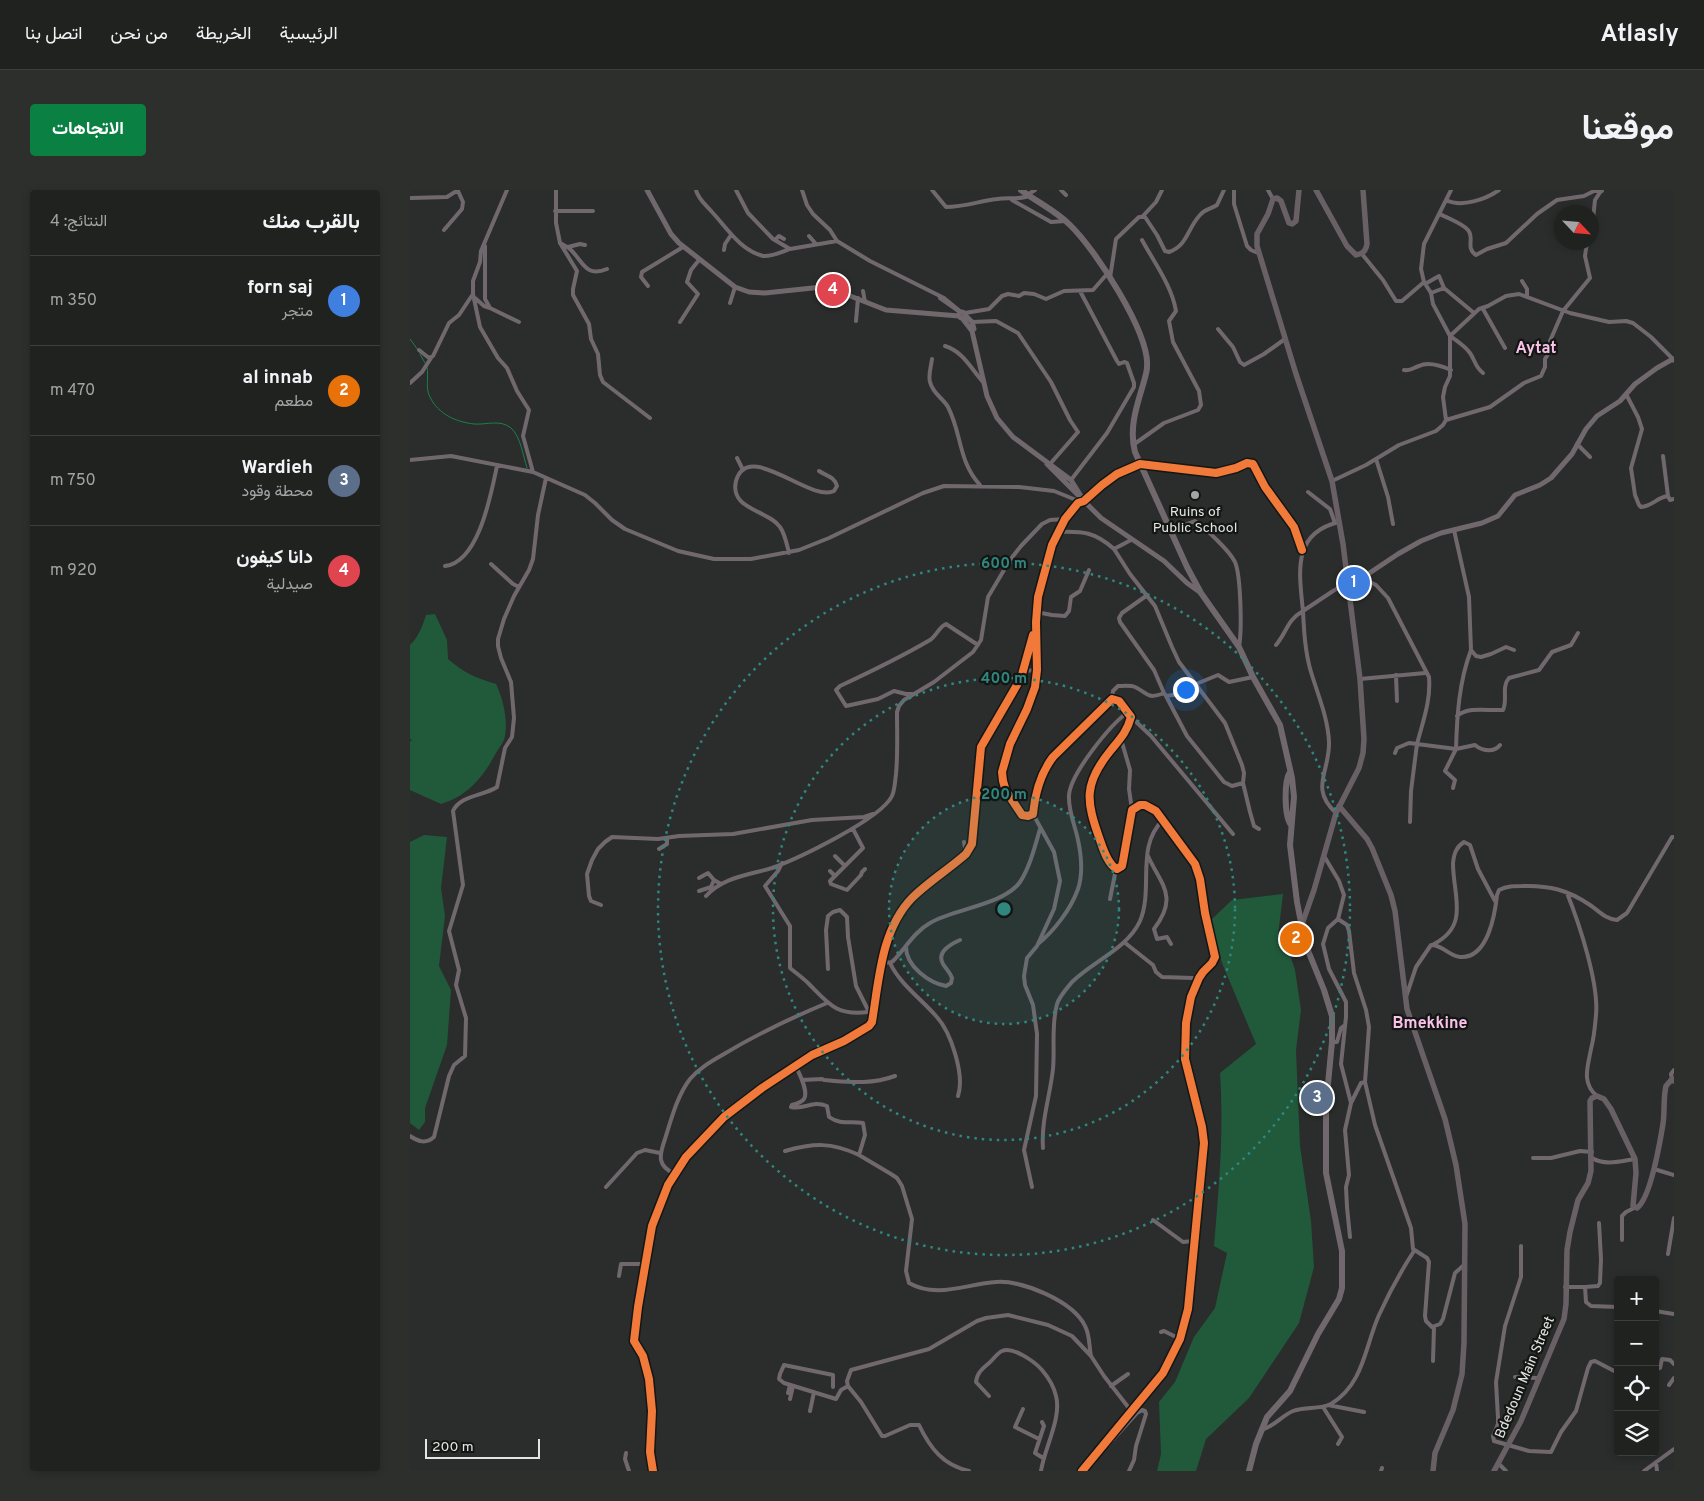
<!DOCTYPE html>
<html lang="ar">
<head>
<meta charset="utf-8">
<style>
  body { margin:0; font-family:Overpass,Vazirmatn,sans-serif; background:#2d2f2d; color:#f1f3f6; direction:rtl }
  .controls { position:absolute; right:15px; bottom:15px; display:grid; overflow:hidden; border-radius:5px; box-shadow:0 2px 8px #0003 }
  .controls button { width:45px; height:45px; display:grid; place-items:center; padding:0; border:0; border-bottom:1px solid #3d3f3e; background:#202220; color:#f1f3f6; font:25px sans-serif }
  .compass { position:absolute; left:1144px; top:15px; width:45px; height:45px; border-radius:50%; background:#202220; box-shadow:0 2px 8px #0003; rotate:116deg }
  .scale { position:absolute; left:15px; bottom:12px; width:115px; box-sizing:border-box; padding-left:5px; border:2px solid #e2e5e3; border-top:0; font-size:14px; line-height:18px; white-space:nowrap; color:#e2e5e3; -webkit-text-stroke:4px #141614; paint-order:stroke }
  .you { position:absolute; left:775px; top:499px; width:18px; height:18px; margin:-12px; border:4px solid #fff; border-radius:50%; background:#1a73e8; box-shadow:0 0 0 8px #1a73e833 }
  .badge { display:grid; place-items:center; width:32px; height:32px; border-radius:50%; background:#0b8043; color:#fff; font-size:16px; font-weight:700 }
  .pin { position:absolute; translate:-50% -50%; border:2px solid #fff; box-shadow:0 1px 5px #0006 }
  .list { margin:0; padding:0; list-style:none }
  h2 { display:flex; justify-content:space-between; align-items:center; height:65px; margin:0; padding:0 20px; font-size:21px }
  h2 small { font-size:16px; font-weight:400; color:#a2a4a5 }
  .list li { display:grid; grid-template-columns:32px 1fr auto; gap:15px; align-items:center; box-sizing:border-box; height:90px; padding:0 20px; border-top:1px solid #3d3f3e }
  .list b { display:block; font-size:19px; white-space:nowrap }
  .list p { margin:0; font-size:16px; white-space:nowrap; color:#a2a4a5 }
  .list em { font-size:16px; font-style:normal; color:#a2a4a5 }
  .icon { flex:none; width:28px; height:28px; fill:none; stroke:currentColor; stroke-width:2; stroke-linecap:round; stroke-linejoin:round }
  .map { position:relative; flex:none; width:1264px; height:1281px; overflow:hidden; direction:ltr; border-radius:5px }
  header { display:flex; align-items:center; gap:30px; box-sizing:border-box; height:70px; padding:0 25px; background:#202220; border-bottom:1px solid #3d3f3e }
  header strong { font-size:24px }
  nav { display:flex; gap:28px; margin-inline-start:auto; font-size:18px }
  .intro { display:flex; align-items:center; justify-content:space-between; box-sizing:border-box; height:120px; padding:0 30px }
  h1 { margin:0; font-size:35px }
  .button { padding:12px 22px; border-radius:5px; background:#0b8043; color:#fff; font-size:18px; font-weight:700 }
  main { display:flex; gap:30px; padding:0 30px }
  aside { flex:1; background:#202220; border-radius:5px; box-shadow:0 2px 8px #0003 }
  .map>svg:first-child { display:block }
</style>
</head>
<body>
<header>
<strong>Atlasly</strong>
<nav><a>الرئيسية</a><a>الخريطة</a><a>من نحن</a><a>اتصل بنا</a></nav>
</header>
<div class="intro"><h1>موقعنا</h1><a class="button">الاتجاهات</a></div>
<main>
<div class="map">
<svg width="1264" height="1281" viewBox="0 0 1264 1281">
  <rect width="100%" height="100%" fill="#2a2d2b"/>
  <path fill="#205a3b" d="M25 424 37 450 38 469C54 483 66 488 86 494 93 509 98 529 95 546 94 552 89 558 86 563 73 587 58 606 31 614L0 600V552L2 550 0 549V455C8 448 13 435 16 425Z
    M14 645 37 647 31 698 35 726 29 776 41 800 37 855 15 918V932L9 940 0 933V652Z
    M873 704 868 746 879 762 885 780 891 820 886 860 890 956 901 1031 904 1077 889 1133 839 1208 796 1249 786 1281H747L751 1264 749 1212 765 1192 784 1147 805 1118 817 1063 804 1056C809 998 814 941 810 883L846 854 812 773 801 730 822 710Z"/>
  <g fill="none" stroke-linecap="round" stroke-linejoin="round">
    <path stroke="#1b804f" stroke-width="1" d="M0 149 8 160
      M10 164 15 173
      M17 177C19 187 15 198 20 207 28 224 46 232 64 234 77 235 90 229 101 238 111 247 113 266 117 278"/>
    <path stroke="#71686e" stroke-width="4" d="M97 0 71 61 70 72 63 91V104L70 137 88 168 97 178 107 201 119 220 113 246 123 282
      M146 0V33L150 53 167 81 163 99V105L179 134 181 149 188 164 190 185 193 192 240 228
      M286 0C288 9 296 15 302 22 317 38 330 60 353 66 361 67 372 62 380 59
      M326 0 338 23 363 49 380 59 427 51
      M392 0 397 15 403 24 420 40 427 51 460 71 534 108 551 122
      M522 0 536 17C554 17 570 11 587 9 598 7 608 10 619 6
      M651 0 656 5
      M824 0V14L837 56 841 60 848 63
      M858 0 863 9
      M617 5 625 0
      M1 8 37 7 48 0
      M602 10 641 32 656 31
      M1036 10C1052 18 1076 9 1089 0
      M145 21H183
      M1030 24C1039 29 1052 33 1058 40 1065 48 1055 58 1066 65L1077 59 1096 53 1127 24 1147 10 1174 6 1184 1H1192
      M732 27H735L747 45 755 61 759 62C778 55 777 39 790 25 795 19 801 19 807 15L814 0
      M1182 39 1185 10 1191 1
      M34 40 52 19 53 12 48 1
      M399 46 406 54
      M365 50 369 46 374 49
      M150 53C153 55 157 56 160 59 173 71 175 88 197 79
      M75 56V109L80 118 109 132
      M158 57 170 54 175 55
      M314 60 315 54 321 45
      M952 64 973 90 986 111H992L1014 92
      M700 88 706 49 729 27H732L746 12 752 0
      M1112 91 1117 99V106
      M1015 94 1029 86 1034 98
      M238 96 231 87 232 82 273 57
      M453 101 455 112
      M1021 103 1034 98 1064 123
      M65 108 74 116 80 118
      M530 108 550 122
      M320 113 325 97
      M1073 119 1095 158
      M555 123 579 119 592 106 598 104 609 106 614 103 624 104 636 109 654 101 683 100 697 84
      M446 131 448 108
      M270 132 288 104 277 92 281 80 289 70
      M562 132 586 131 608 143 641 192 660 230 668 242 640 274
      M808 139 823 157 830 172 834 175 854 164 875 149
      M535 156C554 162 561 179 574 193
      M9 160 19 168 23 166 39 133 49 125 63 104
      M522 169C521 177 518 185 520 192 523 204 533 208 538 217 552 244 548 271 570 295
      M994 180C1001 181 1003 178 1009 176 1018 171 1032 176 1041 180
      M1073 183C1065 177 1065 170 1060 163 1055 156 1047 151 1040 146L1069 119 1078 116 1096 106 1109 104 1160 123 1199 132 1216 131 1223 133 1241 147 1263 169
      M0 193 12 182 21 168
      M1216 204 1228 227 1232 239 1221 278 1225 305 1229 315 1231 317C1243 316 1247 307 1258 306L1260 310 1264 309
      M1036 230 1033 207 1035 197 1040 186V146L1023 114 1021 103 1014 92 1011 79 1014 54 1041 0
      M1167 254 1180 267
      M723 255 754 233 788 220 791 215 789 201 763 152 759 131 766 121C762 96 744 72 732 50
      M1253 266 1258 306
      M327 268 333 280
      M966 269 978 307 983 334
      M0 270 41 266 123 282 175 305 185 313 202 330 215 339 268 361 304 369H341L389 360 419 348 513 303 534 296 609 297 644 301 671 312
      M730 274 806 283 826 278 837 273 843 274 855 297 884 337 892 360
      M661 290 697 243 724 197V193L717 173 714 172 709 174 707 171 670 101
      M922 291 956 275 989 255 1026 241 1033 235 1036 230 1080 217 1114 193 1131 186 1135 177V169L1140 161V151L1153 121 1180 88 1175 66 1177 52
      M898 302 920 319 925 333
      M1044 340 1059 407 1061 460 1066 466 1071 467 1081 464 1096 457 1104 460
      M648 342C673 341 685 342 704 359
      M761 343 769 337 785 331C796 339 819 360 825 372 831 386 832 441 829 457
      M721 350 704 359 720 384 745 416 762 457 769 472 815 533 832 575 834 583 833 593 822 596 814 592 777 546 756 506
      M379 363C377 355 375 344 370 337 359 320 319 320 326 291 338 249 400 313 424 301L427 296C424 286 416 286 409 281
      M81 374 103 394 109 397
      M35 376C69 372 81 304 87 276
      M952 388 966 395 978 408 1019 487C1021 510 1013 531 1007 554L1046 559 1035 581 1045 590 1043 598
      M736 406 712 423 709 428 710 432 744 480 754 503
      M626 422 642 425 655 426 659 421 661 407 670 401 679 380
      M866 455C877 442 877 430 893 421 889 382 882 343 929 332
      M1061 460C1049 492 1047 525 1046 559L1065 555C1072 561 1084 563 1090 555
      M613 481 627 480
      M986 485 987 511
      M950 489 1015 483
      M786 494 808 485 819 492 843 487
      M502 504H496L484 501 468 509 436 516 426 500 430 496C460 482 491 467 520 450 527 445 529 437 536 434L568 455
      M702 509 703 501 708 496C713 496 720 495 725 497 738 503 737 510 754 503L756 506 770 504 788 497
      M1047 526C1059 516 1078 521 1093 520 1098 510 1091 497 1099 488L1129 480 1142 462 1161 455 1168 443
      M721 527 741 546 823 644
      M711 549 720 580 719 599 722 620
      M985 563 987 558 999 553 1007 554 1001 601 1000 632
      M833 593 840 622 844 636 849 639
      M926 623C899 598 920 582 919 552 918 528 908 505 901 482 895 462 894 441 893 421L923 401 937 393
      M443 639 453 658 420 691 421 694 437 700 451 685 452 682 455 679
      M554 652 556 664
      M249 659 257 654V649
      M425 666 435 676
      M738 666C751 695 769 706 744 739L747 749 757 747 761 754
      M914 666 929 691 934 705 928 729 918 738 913 754 919 779 936 812V827L931 874 941 913
      M372 673 368 681 355 696 380 736V778C386 783 393 788 398 793 419 814 426 826 458 822
      M420 681 425 686
      M289 688 298 683 304 690 311 694
      M289 701 301 697 304 690
      M1157 703C1169 733 1189 793 1186 825 1185 837 1184 848 1181 859 1178 876 1171 893 1187 906
      M296 706C313 687 339 685 362 678 387 669 471 629 482 606 485 599 485 591 486 584 488 563 487 543 487 522L489 516 494 510 524 492 563 462 571 450 578 407 600 370 611 356 632 334 640 330 655 329
      M700 709 706 679
      M191 715 181 711 179 706 177 684 182 670 188 659 195 652 202 647 248 649 269 646 323 644 402 630 454 627 463 624
      M928 729 937 735 939 741 944 783 956 820 959 837 955 892 965 935 1001 1038 1003 1059 1017 1068 1019 1072 1015 1126 1016 1131 1022 1137 1030 1134 1033 1129 1045 1083 1054 1075
      M714 752 743 775 746 782 752 787 783 788 788 790
      M628 754C644 741 661 719 668 699 673 684 671 664 668 650 665 635 658 621 659 605 661 583 700 535 718 522
      M1024 754C1060 735 1043 706 1043 673 1044 664 1046 657 1054 652L1060 655 1068 679 1085 711
      M496 757C496 776 519 793 536 796L541 793 542 788C540 782 536 779 533 774 526 762 541 754 550 750
      M473 771 480 773 483 771C495 759 504 742 520 733 543 719 594 715 610 692 620 677 625 656 630 639
      M480 773C490 794 510 808 526 826 541 842 555 885 548 906
      M418 779 416 740 418 726 423 722 430 720 437 727 438 747 446 796 459 822
      M996 807 1006 777 1021 755C1033 755 1039 766 1050 767 1078 769 1085 724 1087 705L1089 700C1097 696 1104 696 1112 696 1139 695 1158 700 1180 715 1189 721 1195 729 1207 730L1217 723 1262 647H1264
      M922 852H927L931 838 935 835
      M386 876C389 884 399 901 394 909 391 913 386 914 382 915L381 917C395 920 402 910 417 916L419 927C430 935 441 931 453 933L455 945 449 965 481 984 487 988 492 996 502 1029 496 1081 499 1093C527 1109 556 1094 586 1092 612 1090 663 1111 675 1136 680 1145 679 1157 681 1166
      M1262 889 1261 884 1264 880
      M392 890 412 889 414 890C440 892 460 895 485 886
      M0 946C9 952 16 954 24 947L39 886 44 875 55 866 56 828 46 795 49 780 39 741 53 695 43 621C50 605 74 606 87 597L95 558 102 547 104 528 101 492 91 468 88 456V449L94 429 104 406 119 380 123 369 128 325 136 288
      M633 958C631 931 640 906 643 879 645 857 641 836 647 814 649 807 657 798 662 792 683 771 717 759 730 731 744 698 725 657 753 630
      M375 961C404 953 421 952 449 965
      M1123 968H1141L1170 961 1182 962
      M1182 968C1195 976 1211 971 1225 969
      M1244 979 1264 985
      M265 984C247 976 249 966 255 949 261 930 267 906 280 889 289 878 302 871 314 864 347 844 381 828 417 813
      M196 997 227 963 235 960 250 963
      M622 997 614 960 626 906 627 844 623 815 615 795 614 786 617 768 627 756 644 719 650 691 644 662 623 624
      M743 1030 773 1052 784 1051
      M940 1047 937 1017 936 997 939 985 935 940 941 913 951 893 955 892
      M1212 1050V1026L1216 1022 1224 1018
      M1111 1056V1087L1095 1136 1086 1192 1088 1228V1234L1083 1246 1084 1251 1119 1261 1141 1262 1151 1242 1166 1221 1178 1178 1181 1172 1185 1171 1208 1183
      M1258 1064 1264 1028
      M209 1086 211 1074H235
      M1155 1097H1175L1176 1112 1181 1116 1208 1117
      M1175 1097 1188 1096 1190 1093 1191 1069 1189 1033
      M1245 1121 1264 1124
      M751 1142 754 1141 770 1149
      M1023 1171 1024 1137
      M1245 1180 1250 1178 1252 1169 1260 1170 1264 1174
      M1105 1187 1128 1188
      M1259 1195 1264 1188
      M701 1196 718 1184
      M423 1197V1185L374 1175 370 1184 369 1189 374 1193 426 1209 431 1200 438 1196
      M378 1203 380 1195
      M579 1206 566 1192C567 1183 572 1179 578 1174 583 1170 587 1163 592 1161 603 1156 625 1172 632 1180 638 1187 644 1197 646 1206 652 1228 634 1259 631 1281
      M380 1209 383 1196
      M918 1215 954 1222
      M913 1217 932 1247 928 1254
      M613 1219 605 1237 629 1249
      M400 1221 404 1202
      M632 1232 634 1236 625 1263 633 1268
      M851 1240C864 1237 871 1226 883 1221 896 1216 909 1220 921 1214 954 1194 955 1156 969 1125 979 1103 991 1081 1004 1061
      M693 1257 698 1255 727 1223 732 1220 735 1221 736 1224 726 1256 724 1270 719 1281
      M216 1263 215 1269 219 1281
      M1246 1272 1247 1281
      M1089 1274 1096 1281
      M243 1281 240 1262 242 1221 239 1189 233 1166 224 1151 228 1117 242 1036 258 995 276 967 314 927 352 898 402 865 434 851 459 836 462 832C469 790 471 740 502 708 518 692 539 679 556 664L562 654 571 557 611 488 625 437
      M559 1281C533 1275 520 1258 509 1235H500L475 1246H472L451 1212 438 1196 437 1191 441 1180 519 1159 567 1131 576 1128 598 1125 638 1135 662 1146 681 1166 694 1186 722 1222
      M971 1281 972 1278
      M1234 1281 1264 1259"/>
    <path stroke="#71686e" stroke-width="5" d="M237 0 261 44 269 53 325 97 339 102 355 103 412 97 430 102 476 120 549 126
      M549 125a3 3 0 1 1 6 0a3 3 0 1 1-6 0Z
      M555 125 562 132 564 139
      M552 128 562 141 577 206 587 228 603 247 661 290 674 311
      M637 274 691 328 754 371 777 393 791 403
      M937 389 952 388 988 364 1011 351 1031 343 1072 333 1088 326 1105 305 1130 295 1141 288 1162 264 1176 239 1187 226 1210 211 1225 194 1247 178 1263 169 1264 170
      M672 1281 753 1183 770 1149 778 1119 794 953 792 937 775 869 776 833 781 807 789 788 793 782 802 773 805 767 795 723 790 689 785 674 746 621 735 615H730L722 620 713 671 712 676 707 679C698 675 693 659 690 650 676 611 673 594 701 560 710 549 717 542 721 527L709 511 702 509 643 567C630 584 625 604 623 624 614 628 611 623 605 616 572 569 616 541 625 496 630 472 625 448 626 424 627 398 640 352 655 330 661 321 668 315 676 309 693 295 708 281 730 274"/>
    <path stroke="#696066" stroke-width="5.5" d="M889 0 886 31 882 34 879 33 871 11 867 8 863 9 858 24 847 44V56L886 184 922 291 933 354 950 489 954 549 953 563 949 578 926 623 904 700 891 737
      M906 0 937 56 946 65C953 64 956 61 957 54L953 0
      M929 616 957 649 962 658 981 705 985 721 997 819 1035 929 1046 975 1055 1034 1054 1153 1052 1184 1043 1220 1025 1263 1023 1281
      M1084 1281 1111 1231 1154 1129 1156 1114 1157 1060 1160 1042 1168 1010 1178 993 1181 981 1180 911 1182 908 1187 906 1194 909 1201 919 1225 969 1226 983 1223 1016 1227 1018C1241 1008 1250 952 1253 934 1255 921 1253 908 1256 896L1262 889 1264 891"/>
    <path stroke="#71686e" stroke-width="6" d="M611 0C627 12 646 21 660 35 685 59 740 143 737 177 737 183 734 190 733 195 726 218 719 239 725 262L777 377 791 403 829 457 843 487 870 535 882 588 884 607 880 655 887 712 895 753 914 800 922 826V852L916 915V983L932 1061V1098L929 1109 908 1144 880 1201 857 1227 846 1254 839 1281
      M880 582C874 591 874 626 881 635"/>
    <g stroke="#141614" stroke-width="11">
      <path id="cycleway" d="M243 1281 240 1262 242 1221 239 1189 233 1166 224 1151 228 1117 242 1036 258 995 276 967 314 927 352 898 402 865 434 851 459 836 462 832C469 790 471 740 502 708 518 692 539 679 556 664L562 654 571 557 611 488 623 445
        M672 1281 753 1183 770 1149 778 1119 794 953 792 937 775 869 776 833 781 807 789 788 793 782 802 773 805 767 795 723 790 689 785 674 746 621 735 615H730L722 620 713 671 712 676 707 679C698 675 693 659 690 650 676 611 673 594 701 560 710 549 717 542 721 527L709 511 702 509 643 567C630 584 625 604 623 624L618 626 612 625 596 601 593 591 592 582 600 554 617 519 625 497 627 480 626 432 628 407 642 355 655 329 668 313 674 311 692 295 707 284 730 274 806 283 826 278 837 273 843 274 855 297 884 337 892 360"/>
    </g>
    <use href="#cycleway" stroke="#f17a3a" stroke-width="8"/>
  </g>
  <circle cx="594" cy="719" r="115" fill="#2f8780" fill-opacity=".12"/>
  <g fill="none" stroke="#2f8780" stroke-width="2.5" stroke-dasharray="2.5 5">
    <circle cx="594" cy="719" r="115"/>
    <circle cx="594" cy="719" r="231"/>
    <circle cx="594" cy="719" r="346"/>
  </g>
  <circle fill="#a2a5a3" stroke="#141614" stroke-width="2" cx="785" cy="305" r="5"/>
  <g text-anchor="middle" stroke-width="4.5" stroke-linejoin="round" paint-order="stroke">
    <g font-size="14" fill="#e2e5e3" stroke="#141614">
      <text x="785" y="326">Ruins of<tspan x="785" dy="16">Public School</tspan></text>
    </g>
    <g font-size="14" fill="#e2e5e3" stroke="#141614">
      <text transform="translate(1114 1187) rotate(-67)" y="5">Bdedoun Main Street</text>
    </g>
    <g font-size="16" font-weight="bold" fill="#f9c2e9" stroke="#141614">
      <text x="1126" y="163">Aytat</text>
      <text x="1020" y="838">Bmekkine</text>
    </g>
  </g>
  <circle cx="594" cy="719" r="8" fill="#2f8780" stroke="#141614" stroke-width="2.5"/>
  <g font-size="15" text-anchor="middle" font-weight="bold" fill="#2f8780" stroke="#141614" stroke-width="4.5" stroke-linejoin="round" paint-order="stroke">
    <text x="594" y="378">600 m</text>
    <text x="594" y="493">400 m</text>
    <text x="594" y="609">200 m</text>
  </g>
</svg>
<div class="controls">
<button>+</button>
<button>−</button>
<button><svg class="icon" aria-label="locate" viewBox="0 0 24 24"><circle cx="12" cy="12" r="6"/><path d="M12 2v4M12 18v4M2 12h4M18 12h4"/></svg></button>
<button><svg class="icon" aria-label="layers" viewBox="0 0 24 24"><path d="M12 4l9 5-9 5-9-5zM3 14l9 5 9-5"/></svg></button>
</div>
<svg class="compass" viewBox="-18 -18 36 36"><path d="M0-13l5 13h-10z" fill="#e53935"/><path d="M0 13l5-13h-10z" fill="#a2a4a5"/></svg>
<div class="scale">200 m</div>
<div class="you"></div>
<div class="pin badge" style="left:944px;top:393px;background:#3f7fe0">1</div>
<div class="pin badge" style="left:886px;top:749px;background:#e8710a">2</div>
<div class="pin badge" style="left:907px;top:908px;background:#5c6f8a">3</div>
<div class="pin badge" style="left:423px;top:100px;background:#e0444e">4</div>
</div>
<aside>
<h2>بالقرب منك<small>النتائج: 4</small></h2>
<ul class="list">
<li><span class="badge" style="background:#3f7fe0">1</span><div><b>forn saj</b><p>متجر</p></div><em>350 m</em></li>
<li><span class="badge" style="background:#e8710a">2</span><div><b>al innab</b><p>مطعم</p></div><em>470 m</em></li>
<li><span class="badge" style="background:#5c6f8a">3</span><div><b>Wardieh</b><p>محطة وقود</p></div><em>750 m</em></li>
<li><span class="badge" style="background:#e0444e">4</span><div><b>دانا كيفون</b><p>صيدلية</p></div><em>920 m</em></li>
</ul>
</aside>
</main>
</body>
</html>
